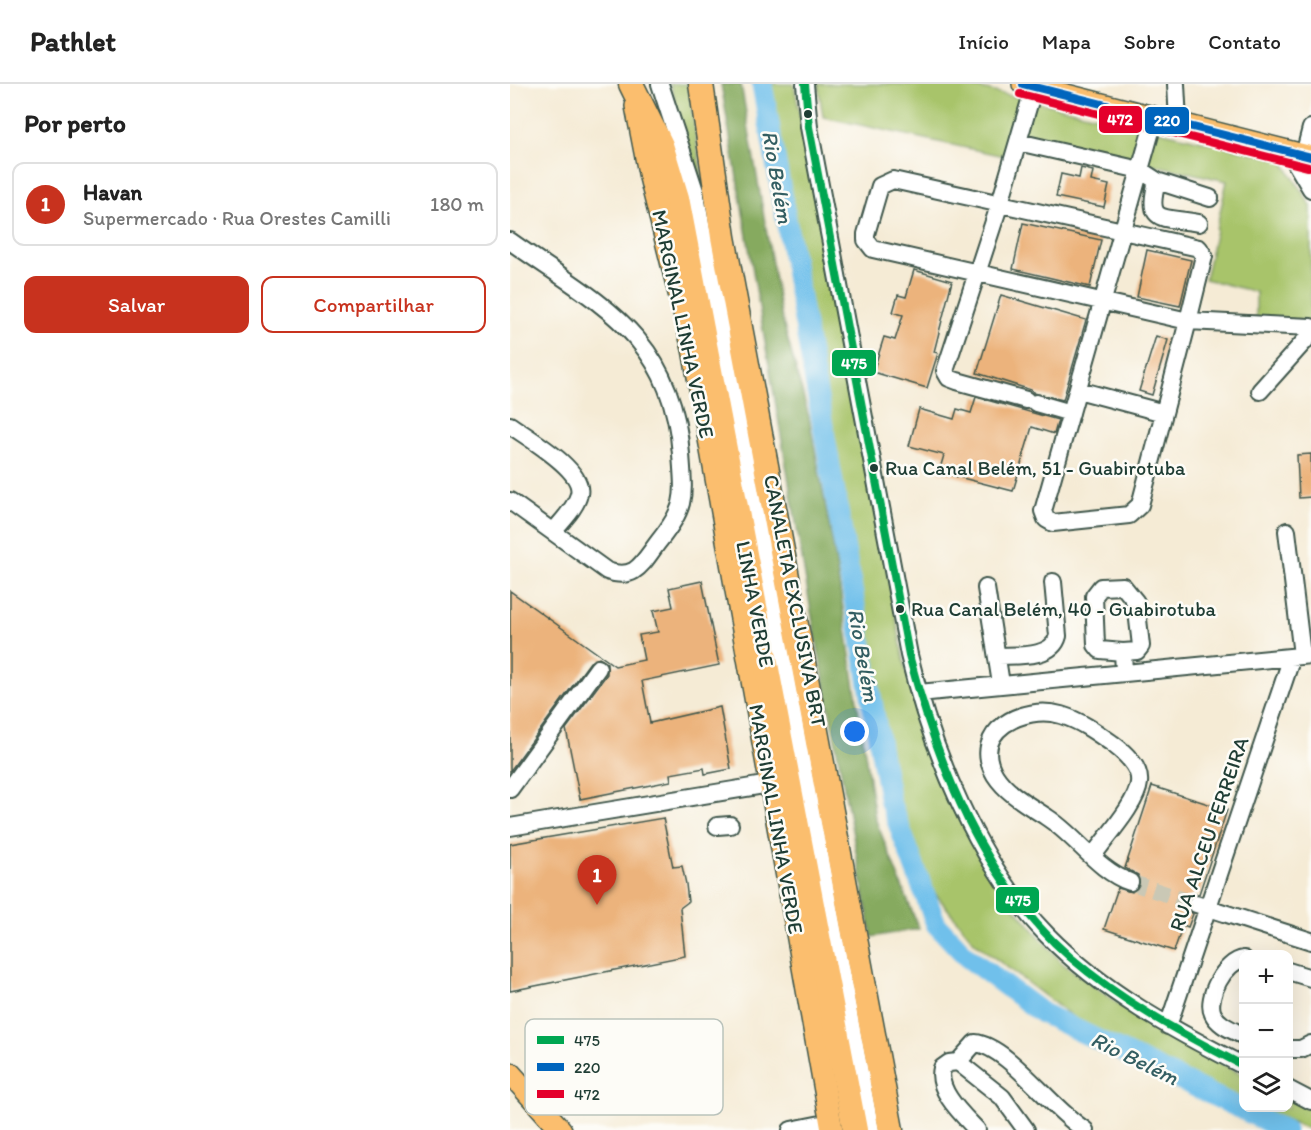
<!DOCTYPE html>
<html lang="pt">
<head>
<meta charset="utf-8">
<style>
  body { margin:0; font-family:Itim,sans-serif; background:#f6f6f6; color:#222 }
  .controls { position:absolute; right:18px; bottom:18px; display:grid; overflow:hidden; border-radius:12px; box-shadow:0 6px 24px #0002 }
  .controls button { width:54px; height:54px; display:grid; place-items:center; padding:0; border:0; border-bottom:2px solid #e0e0e0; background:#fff; color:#222; font:30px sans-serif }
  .you { position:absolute; left:345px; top:648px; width:21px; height:21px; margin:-15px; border:4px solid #fff; border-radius:50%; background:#1a73e8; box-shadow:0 0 0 9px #1a73e833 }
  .badge { display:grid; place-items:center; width:39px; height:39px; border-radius:50%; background:#c8321e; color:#fff; font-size:20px; font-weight:700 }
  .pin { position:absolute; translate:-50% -50px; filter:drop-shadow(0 2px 3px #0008) }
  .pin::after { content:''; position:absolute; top:32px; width:21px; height:18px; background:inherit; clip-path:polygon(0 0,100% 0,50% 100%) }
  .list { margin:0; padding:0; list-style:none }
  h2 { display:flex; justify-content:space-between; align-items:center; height:78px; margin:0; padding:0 24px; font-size:26px }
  h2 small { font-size:20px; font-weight:400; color:#767676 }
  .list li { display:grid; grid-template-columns:39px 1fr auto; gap:18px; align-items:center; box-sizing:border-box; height:84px; margin:0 12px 12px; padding:0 12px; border:2px solid #e0e0e0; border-radius:12px }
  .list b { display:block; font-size:22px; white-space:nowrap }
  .list p { margin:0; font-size:20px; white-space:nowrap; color:#767676 }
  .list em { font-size:20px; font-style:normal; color:#767676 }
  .actions { display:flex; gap:12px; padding:18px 24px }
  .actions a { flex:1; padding:14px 0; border:2px solid #c8321e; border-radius:12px; text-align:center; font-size:21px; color:#c8321e }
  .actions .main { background:#c8321e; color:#fff }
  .icon { flex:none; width:33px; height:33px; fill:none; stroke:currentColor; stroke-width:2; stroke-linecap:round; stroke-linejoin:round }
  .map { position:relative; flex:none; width:801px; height:1046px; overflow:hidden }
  header { display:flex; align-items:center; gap:36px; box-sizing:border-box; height:84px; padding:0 30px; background:#fff; border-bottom:2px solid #e0e0e0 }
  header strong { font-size:28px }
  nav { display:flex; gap:33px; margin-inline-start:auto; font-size:21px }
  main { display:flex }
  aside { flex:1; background:#fff }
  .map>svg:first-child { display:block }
</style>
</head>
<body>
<header>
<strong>Pathlet</strong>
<nav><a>Início</a><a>Mapa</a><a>Sobre</a><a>Contato</a></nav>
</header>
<main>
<aside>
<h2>Por perto<small></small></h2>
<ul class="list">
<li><span class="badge">1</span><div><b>Havan</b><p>Supermercado · Rua Orestes Camilli</p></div><em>180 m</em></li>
</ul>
<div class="actions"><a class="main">Salvar</a><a>Compartilhar</a></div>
</aside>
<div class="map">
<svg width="801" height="1046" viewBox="0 0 801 1046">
  <rect width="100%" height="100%" fill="#fdfcf7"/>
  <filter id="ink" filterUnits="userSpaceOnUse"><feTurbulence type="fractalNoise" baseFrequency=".0167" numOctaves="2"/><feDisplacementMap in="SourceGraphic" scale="12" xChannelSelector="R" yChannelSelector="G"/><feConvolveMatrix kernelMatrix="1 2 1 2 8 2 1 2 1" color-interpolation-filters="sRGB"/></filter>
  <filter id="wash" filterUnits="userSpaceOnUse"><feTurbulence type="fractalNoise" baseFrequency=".008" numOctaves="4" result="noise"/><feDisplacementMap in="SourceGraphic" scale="24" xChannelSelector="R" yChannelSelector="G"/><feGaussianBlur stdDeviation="1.35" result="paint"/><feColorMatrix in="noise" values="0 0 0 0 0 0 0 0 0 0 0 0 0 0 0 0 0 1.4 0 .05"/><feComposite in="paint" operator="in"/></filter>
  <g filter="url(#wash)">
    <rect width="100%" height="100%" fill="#f5ebd5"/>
    <path fill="#a8c46b" stroke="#648050" stroke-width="1.5" d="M160 0H178L195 115Z
      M258 0H284L396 587 468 770 493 810 552 879 632 937 733 991V1017L584 949 465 859 420 803 386 717Z
      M308 0H451L772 76 801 122V237H746V208L695 195 717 97 504 50 493 72 313 33Z
      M779 1014 801 1025V1046L748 1024H778Z"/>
    <path fill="#86aa5f" stroke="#52744a" stroke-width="1.5" d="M211 0H231L271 231 299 333 324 467 365 734 409 845 362 853 301 527Z"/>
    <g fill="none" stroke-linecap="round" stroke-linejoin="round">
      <path stroke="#70c0eb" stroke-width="21" d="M252 0 380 718 426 840 457 873 532 929 775 1046"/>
    </g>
    <g id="blocks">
      <path fill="#ecb37c" d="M571 84 583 87 581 97 599 101 594 123 546 113 551 90 569 94Z
        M513 139 591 156 580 203 503 185Z
        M637 166 681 176 670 222 627 213Z
        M404 186 442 197 424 268 428 269 417 304 363 288 374 253 385 256 393 231 383 228 388 211 396 213Z
        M491 211 576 236 553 316 524 309 521 306 467 289Z
        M646 252 658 256 642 311 629 307Z
        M466 313 548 336 544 350 522 343 503 407 429 388 434 371 399 362 409 325 444 335 447 325 461 329Z
        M801 370V413L789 414 787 371Z
        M192 497 209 581 132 597 140 639 210 623 221 685 195 690 194 684 160 690 161 697 70 715 56 645 97 590V579L89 574 80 578 0 687V507L105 582 134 576 129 551 148 548 143 527 163 523 159 504Z
        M642 702 717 726 689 810H683L676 816V823L683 830 678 843 673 841 664 867 594 845 608 804 622 808 630 802 628 791 615 784Z
        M153 734 163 783 172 782 176 800 178 818 170 824 175 872 0 907V760Z"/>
    </g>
  </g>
  <g filter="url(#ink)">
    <use href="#blocks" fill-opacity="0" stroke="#3f574c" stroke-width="1.5"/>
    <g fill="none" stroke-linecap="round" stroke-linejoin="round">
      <path stroke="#cac8b5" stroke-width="16" stroke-dasharray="16 8" stroke-linecap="butt" d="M620 798 686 820"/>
      <g stroke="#3f574c" stroke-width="20">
        <path id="minor" d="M150 0 185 107 361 1046
          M295 0 299 43 399 571C421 665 468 781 537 851 593 908 663 946 734 982
          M666 0 668 38
          M645 33 533 427 536 435 543 439 619 431 630 421 678 237 801 243
          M508 58 630 86 647 97 700 114
          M778 66 801 105
          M794 71 801 44
          M383 96 689 164 694 172 678 237 363 165 356 156V150L370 102Z
          M647 97C636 141 651 132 689 139
          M0 157C87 219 162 250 171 370 174 413 177 422 149 457 132 479 126 497 97 487L0 417
          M568 306 654 329
          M750 307 801 250
          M516 316 447 297 439 294 435 287 490 119 524 3
          M526 319 561 329
          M0 341C18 354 75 386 69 410 66 424 51 438 43 448
          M777 447 792 571
          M476 504 491 600
          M613 568 627 567 631 562 626 518 613 502 591 503 584 512 586 561 590 566 613 568 614 588
          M487 572C506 571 542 575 548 552L543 498
          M409 609 801 571
          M0 705 88 584
          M207 742 220 741
          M0 743 260 700
          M583 772C595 754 627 720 629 699 631 683 615 669 603 660 586 648 571 637 551 631 514 620 459 647 485 691 497 710 520 722 538 734 566 752 588 787 620 798
          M686 820 801 857
          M734 875C715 877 695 914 703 930 709 942 723 946 734 952
          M778 887 801 894
          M658 942 782 573
          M778 965H791L801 960
          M448 978 465 959C498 962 542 1026 575 1046
          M778 1005 801 1017
          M281 1046 321 1038
          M467 1046C453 1031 426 1007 432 984L439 979 448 978 492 1013 516 1046"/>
      </g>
      <g stroke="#3f574c" stroke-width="24">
        <path id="major" d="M513 0 801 73
          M126 22 139 89 183 265 322 1046
          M0 989 51 1046"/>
      </g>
      <g stroke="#3f574c" stroke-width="27">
        <path id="highway" d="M121 0 151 61 167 114 345 1046
          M191 0 213 153 381 1046"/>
      </g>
      <use href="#minor" stroke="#fff" stroke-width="16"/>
      <use href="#major" stroke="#fbbe6e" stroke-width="21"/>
      <use href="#highway" stroke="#fbbe6e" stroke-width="24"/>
      <g stroke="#fdfcf7" stroke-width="12">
        <path id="bus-1" d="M295 0 299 43 399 571C428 681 472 796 560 873 612 918 672 950 734 982"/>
      </g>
      <g stroke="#fdfcf7" stroke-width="12">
        <path id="bus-2" d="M513 0 801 73"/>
      </g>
      <g stroke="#fdfcf7" stroke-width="12">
        <path id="bus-3" d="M510 10 798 83"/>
      </g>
      <use href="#bus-1" stroke="#00a651" stroke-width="8"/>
      <use href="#bus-2" stroke="#0065bd" stroke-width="8"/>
      <use href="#bus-3" stroke="#e4002b" stroke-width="8"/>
    </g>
  </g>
  <g fill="#1f3d34" stroke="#fdfcf7" stroke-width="2">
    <circle cx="298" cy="30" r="5"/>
    <circle cx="364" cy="384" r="5"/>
    <circle cx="390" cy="525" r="5"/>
  </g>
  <g text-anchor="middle" stroke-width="5" stroke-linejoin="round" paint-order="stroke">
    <g font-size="20" fill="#1f3d34" stroke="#fdfcf7" text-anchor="start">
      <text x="375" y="391">Rua Canal Belém, 51 - Guabirotuba</text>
      <text x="401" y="532">Rua Canal Belém, 40 - Guabirotuba</text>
    </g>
    <g font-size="21" fill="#1f3d34" stroke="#fdfcf7">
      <text transform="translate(173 240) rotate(78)" y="7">MARGINAL LINHA VERDE</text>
      <text transform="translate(285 517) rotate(79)" y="7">CANALETA EXCLUSIVA BRT</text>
      <text transform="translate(245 520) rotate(79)" y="7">LINHA VERDE</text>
      <text transform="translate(266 735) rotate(80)" y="7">MARGINAL LINHA VERDE</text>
      <text transform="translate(699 750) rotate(-71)" y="7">RUA ALCEU FERREIRA</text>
    </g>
    <g font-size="22" font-style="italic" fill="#335e62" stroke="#fdfcf7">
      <text transform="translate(268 93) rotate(80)" y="8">Rio Belém</text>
      <text transform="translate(354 571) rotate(80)" y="8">Rio Belém</text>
      <text transform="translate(625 974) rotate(26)" y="8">Rio Belém</text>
    </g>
  </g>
  <rect x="15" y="935" width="198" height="96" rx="9" fill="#fdfcf7" stroke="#bac3bc" stroke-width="1.5"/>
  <rect x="27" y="952" width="27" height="8" fill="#00a651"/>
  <rect x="27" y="979" width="27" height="8" fill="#0065bd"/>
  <rect x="27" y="1006" width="27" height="8" fill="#e4002b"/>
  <g font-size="16" fill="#1f3d34">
    <text x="64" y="962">475</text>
    <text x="64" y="989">220</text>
    <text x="64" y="1016">472</text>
  </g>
  <g stroke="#fdfcf7" stroke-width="2">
    <rect x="588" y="21" width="45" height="29" rx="6" fill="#e4002b"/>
    <rect x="634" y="22" width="46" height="29" rx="6" fill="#0065bd"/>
    <rect x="321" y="265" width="46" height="28" rx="6" fill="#00a651"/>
    <rect x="485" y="802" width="45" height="28" rx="6" fill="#00a651"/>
  </g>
  <g font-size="16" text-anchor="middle" font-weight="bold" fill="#fff">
    <text x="610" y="41">472</text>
    <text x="657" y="42">220</text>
    <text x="344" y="285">475</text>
    <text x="508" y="822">475</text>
  </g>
</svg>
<div class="controls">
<button>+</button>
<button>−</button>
<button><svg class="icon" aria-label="layers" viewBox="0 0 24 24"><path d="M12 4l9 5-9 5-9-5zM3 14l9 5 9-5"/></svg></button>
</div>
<div class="you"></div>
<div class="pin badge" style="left:87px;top:821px">1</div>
</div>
</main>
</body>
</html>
